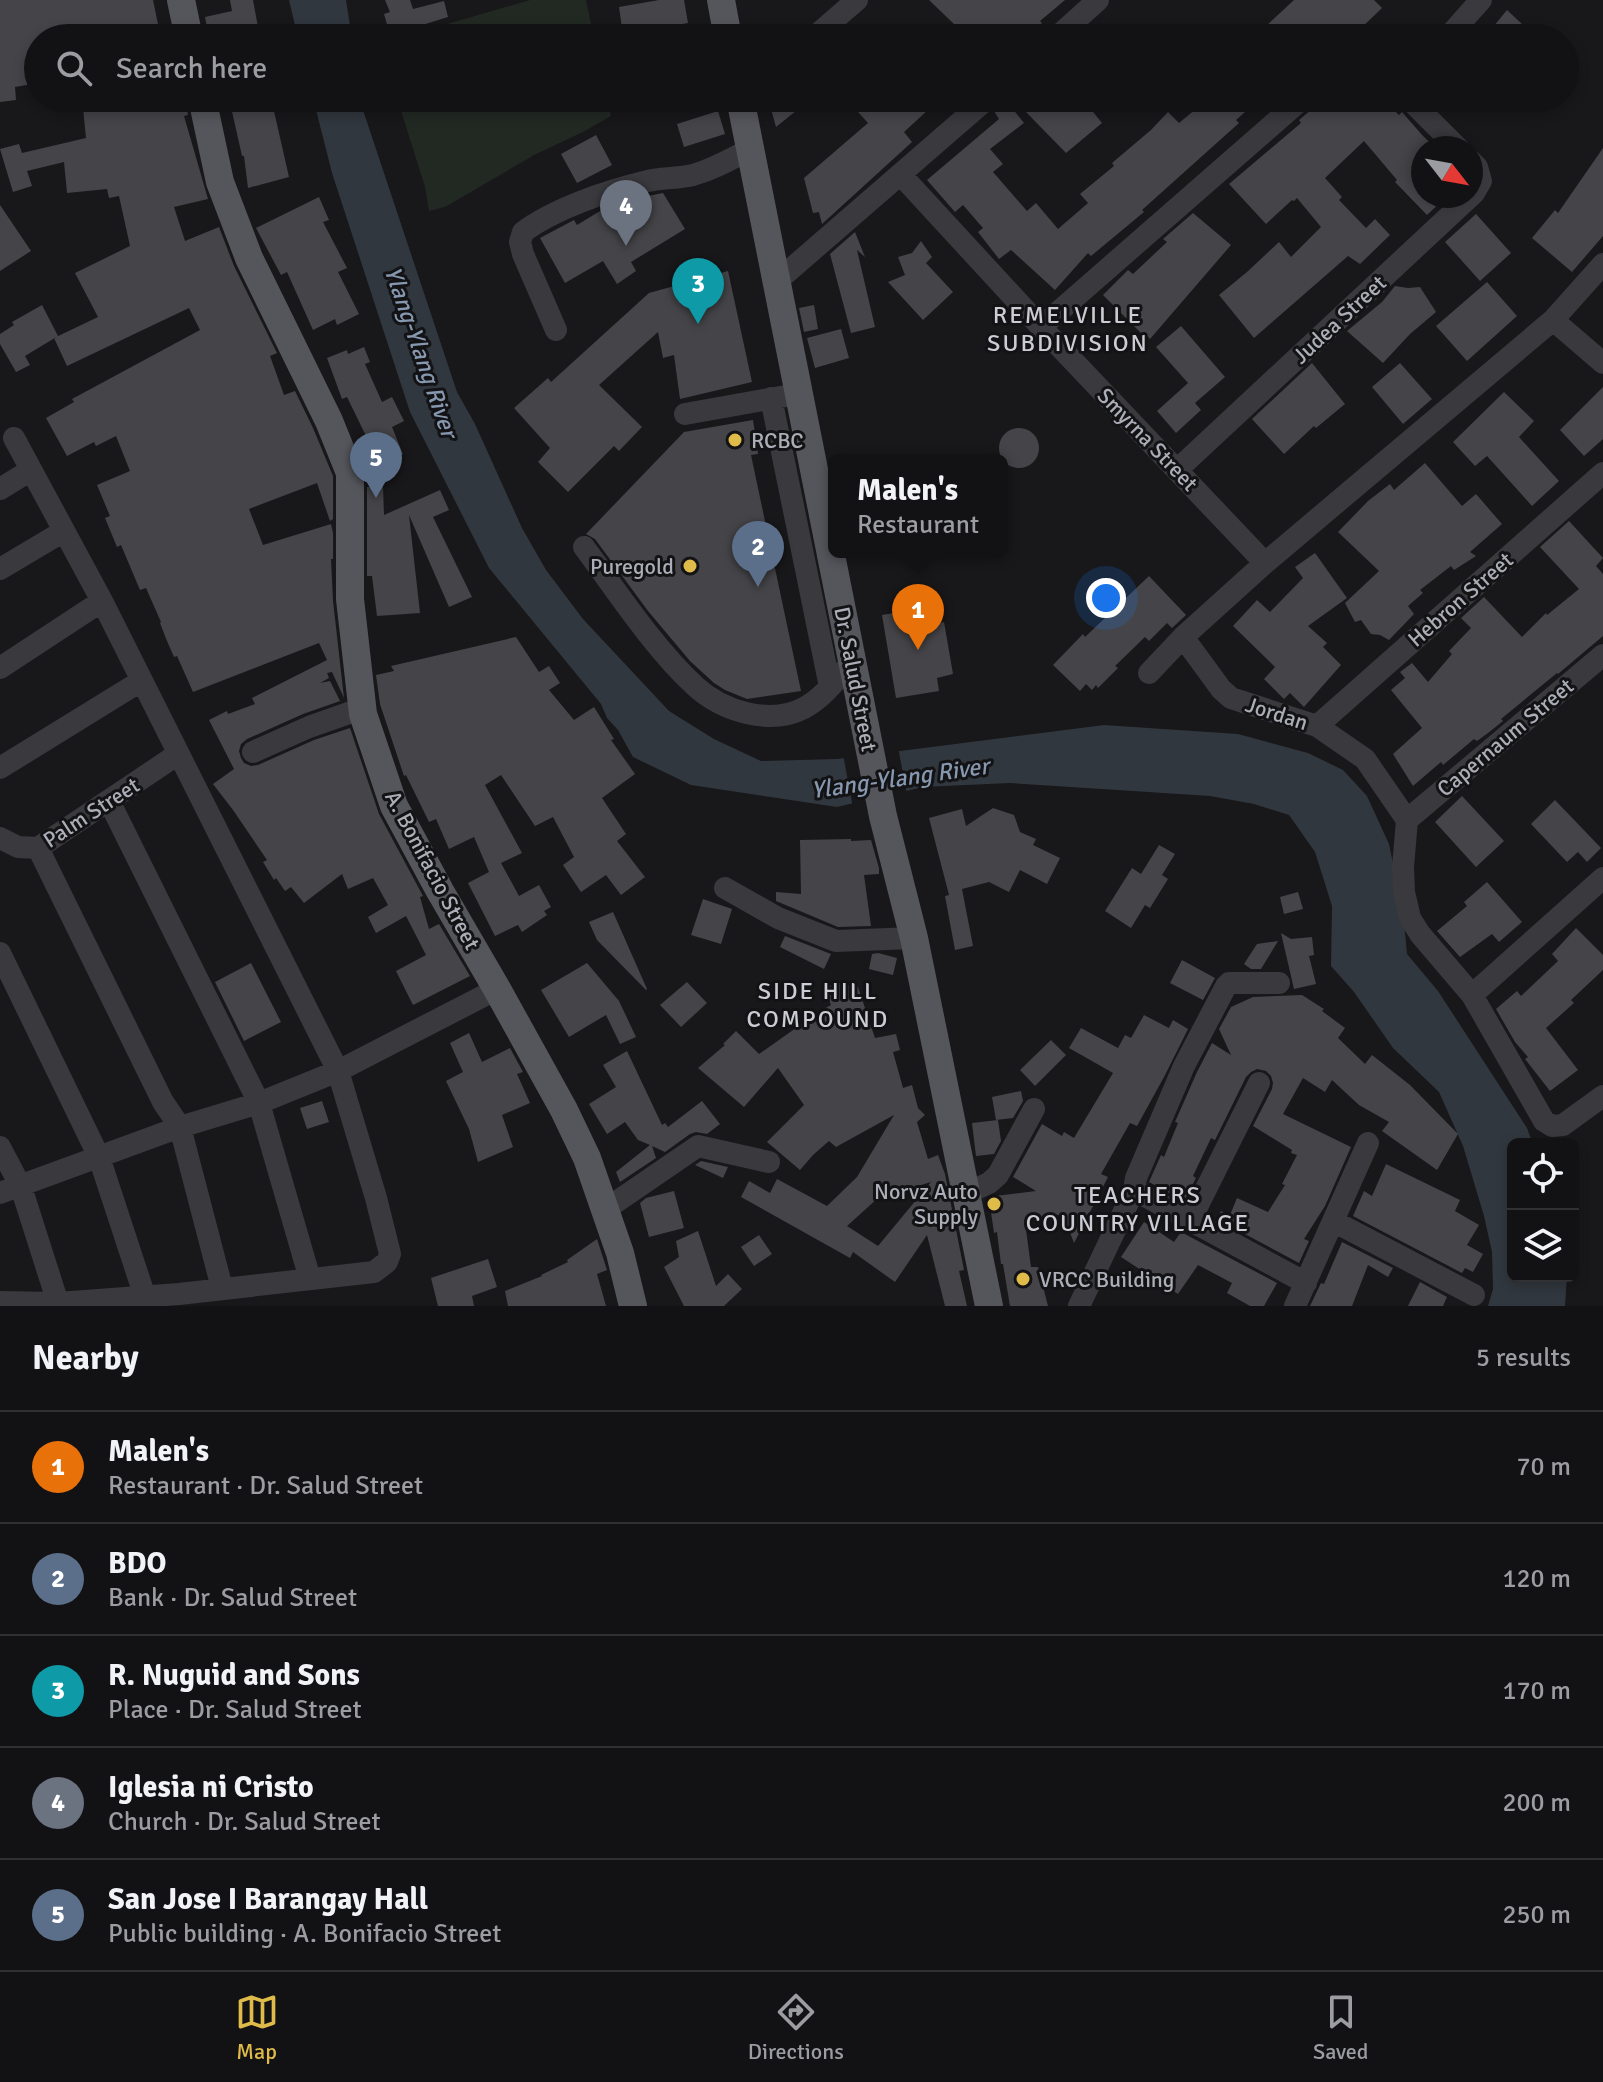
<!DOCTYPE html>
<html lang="en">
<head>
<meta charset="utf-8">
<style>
  body { margin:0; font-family:Signika,sans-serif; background:#1f1f21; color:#f1f3f6 }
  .controls { position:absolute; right:24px; bottom:24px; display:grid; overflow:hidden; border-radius:12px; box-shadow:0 4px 12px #0003 }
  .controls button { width:72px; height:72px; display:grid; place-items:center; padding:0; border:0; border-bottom:2px solid #313133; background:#121113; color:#f1f3f6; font:40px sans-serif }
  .compass { position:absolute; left:1411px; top:136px; width:72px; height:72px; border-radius:50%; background:#121113; box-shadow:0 4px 12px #0003; rotate:121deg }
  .you { position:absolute; left:1106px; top:598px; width:28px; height:28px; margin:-20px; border:6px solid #fff; border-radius:50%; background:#1a73e8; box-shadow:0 0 0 12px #1a73e833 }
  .badge { display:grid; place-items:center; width:52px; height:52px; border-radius:50%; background:#dfbb4a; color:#fff; font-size:26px; font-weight:700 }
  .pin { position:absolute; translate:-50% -66px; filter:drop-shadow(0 2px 4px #0008) }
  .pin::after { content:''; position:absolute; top:42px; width:28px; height:24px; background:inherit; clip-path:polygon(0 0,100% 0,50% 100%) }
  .popup { position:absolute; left:828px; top:454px; width:180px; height:104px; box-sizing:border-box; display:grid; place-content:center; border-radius:12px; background:#121113; filter:drop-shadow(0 2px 6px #0005); font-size:26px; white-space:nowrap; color:#9c9da0 }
  .popup b { font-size:30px; color:#f1f3f6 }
  .popup::after { content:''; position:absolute; left:50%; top:100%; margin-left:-16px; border:16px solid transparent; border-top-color:#121113 }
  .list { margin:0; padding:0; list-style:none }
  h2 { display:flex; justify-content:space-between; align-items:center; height:104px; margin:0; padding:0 32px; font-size:34px }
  h2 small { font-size:26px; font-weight:400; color:#9c9da0 }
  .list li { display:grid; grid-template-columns:52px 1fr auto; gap:24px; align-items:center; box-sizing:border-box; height:112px; padding:0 32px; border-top:2px solid #313133 }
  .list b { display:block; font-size:30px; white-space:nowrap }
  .list p { margin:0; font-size:26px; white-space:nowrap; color:#9c9da0 }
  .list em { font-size:26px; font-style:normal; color:#9c9da0 }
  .icon { flex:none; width:44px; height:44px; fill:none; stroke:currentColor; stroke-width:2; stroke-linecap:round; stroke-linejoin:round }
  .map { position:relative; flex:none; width:1603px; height:1306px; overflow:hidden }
  .search { position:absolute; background:#121113; box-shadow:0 4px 12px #0003; left:24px; right:24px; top:24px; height:88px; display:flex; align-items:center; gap:20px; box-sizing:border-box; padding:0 28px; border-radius:44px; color:#9c9da0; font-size:30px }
  .sheet { height:664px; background:#121113 }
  nav { display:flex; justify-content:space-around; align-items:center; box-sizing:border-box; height:112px; border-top:2px solid #313133; background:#121113; font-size:22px; color:#9c9da0 }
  nav a { display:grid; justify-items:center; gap:4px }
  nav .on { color:#dfbb4a }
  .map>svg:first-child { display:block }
</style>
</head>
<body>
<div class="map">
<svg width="1603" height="1306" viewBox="0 0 1603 1306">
  <rect width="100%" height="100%" fill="#181719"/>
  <path fill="#222923" d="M530 0H586L594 38H399Z
    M397 98H607L611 116 583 132 536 154 445 207 429 211 425 187Z"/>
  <path fill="#31373e" d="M289 0H346L352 38H298Z
    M313 98H361L364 113 457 392 475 424 522 528 546 570 583 619 669 711 714 739 761 761 837 759 1104 725 1238 734 1308 753 1343 770 1367 796 1389 844 1403 911 1407 954 1438 991 1527 1128 1533 1144H1513V1276H1567L1565 1306H1488L1493 1289 1492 1252 1484 1216 1463 1146 1439 1092 1393 1048 1354 992 1331 966 1332 906 1315 852 1289 815 1254 804 1210 796 1010 783 923 787 837 807 691 785 633 757 618 730 607 718 601 704 489 568 410 412 332 173Z"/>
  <path fill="#181719" d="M898 747 907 795 853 808 843 754Z"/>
  <path fill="#454549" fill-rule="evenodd" d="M0 0H153L160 34 145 38H38V83L15 87 16 100 0 102Z
    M230 0H253L260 38H209L205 17 232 11Z
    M385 0H410L413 9 444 1 448 17 390 35 384 14 390 12Z
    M659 0H684L688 23 623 35 619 7Z
    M929 0H1065L1040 21 1042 23 1024 38H940L955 25Z
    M1294 0H1374L1382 8 1356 33 1346 24 1331 38H1253Z
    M1507 10 1537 38H1484Z
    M82 98H185L188 115 184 116 208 199 174 207 185 241 219 227 234 266 277 353 270 356 284 395 295 391 313 428 333 476V519L330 521 317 483 249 509 263 545 331 524 333 533V559H331L333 601 344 698 332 672 327 673 329 678 320 683 330 681 340 701 303 714 247 739 241 744 239 751 241 758 244 763 251 766 258 765 314 740 350 728 379 814 423 896 420 897 429 929 439 924 470 976 413 1005 396 971 426 955 406 916 376 933 368 917 388 905 373 878 348 889 342 874 304 903 291 887 285 891 276 878 274 880 263 862 267 860 233 810 213 784 234 769 209 720 227 711 228 714 255 704 252 698 327 660 319 643 193 692 177 656 174 657 167 641 160 623 161 622 146 588 140 590 121 545 117 547 105 518 110 516 97 485 130 471 116 436 96 446 94 442 67 456 46 418 74 402 72 399 200 330 189 308 67 366 54 338 98 317 75 273 130 246 119 196 109 198 107 189 67 193 64 162 27 171 32 186 13 192 0 149 19 144 22 153 86 138Z
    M229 98H271L289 177 248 188 244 156H242Z
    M768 98H812L776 127Z
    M872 98H941L904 132 912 142 822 224 819 212 813 213 804 178 868 123 858 112Z
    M1036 98H1082L1102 123 1066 153 1025 111Z
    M1209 98H1261L1236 120 1239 123 1142 210 1144 212 1091 256 1088 253 1055 290 1011 250 999 259 978 232 983 228 963 205 955 212 927 180 999 119 994 111 1005 99 1024 123 990 149 1003 164 993 172 1027 211 1036 203 1058 229 1088 203 1080 194 1114 166 1112 163 1151 130 1168 112 1179 123Z
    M1330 98H1381L1399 115 1402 112 1423 136 1436 148H1423V196H1447L1427 215 1395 182 1397 180 1364 141 1325 178 1342 197 1339 200 1366 228 1375 219 1390 235 1360 264 1348 256 1254 338 1219 295 1247 272 1279 242 1291 257 1321 227 1297 198 1294 201 1292 200 1266 224 1229 184 1301 123 1299 120 1312 109 1316 102 1322 107Z
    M718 111 725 134 684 147 677 124Z
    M596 135 612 165 577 183 561 154Z
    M1603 148V236L1572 272 1532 238 1555 210 1558 213Z
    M663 193 685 229 631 262 636 271 617 284 603 261 565 283 540 238 574 220 577 225 605 208 611 217 643 197Z
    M319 197 329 220 323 222 347 268 338 272 359 314 337 325 335 319 313 330 287 272 281 275 256 228Z
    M0 205 31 251 0 271Z
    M1193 213 1231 245 1150 339 1144 332 1142 334 1103 295 1128 270 1133 274 1167 242 1163 239Z
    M1476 214 1511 253 1480 281 1445 242Z
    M855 232 865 257 857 250 875 327 851 333 830 254Z
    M921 241 932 257 926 263 953 292 923 320 888 282 905 275 898 257 912 253Z
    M728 271 752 382 680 399 674 355 663 358 658 332 599 385 642 427 619 451 614 446 568 492 538 462 550 448 514 408 548 378 551 382 649 293Z
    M1487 282 1517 316 1467 361 1436 326Z
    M1395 286 1408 288 1420 287 1436 312 1410 334 1383 363 1347 331 1382 302Z
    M42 305 58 336 25 356 30 365 16 372 0 344V334L14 325 12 322Z
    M814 305 818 329 804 332 799 308Z
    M1181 326 1225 377 1195 403 1201 410 1176 433 1157 411 1188 383 1156 347Z
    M841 329 849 358 815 368 807 338Z
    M364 347 370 362 365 364 382 402 392 397 404 421 392 427 403 454 374 466 363 442 368 440 347 397 342 399 327 358 347 350 348 354Z
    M1312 363 1345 404 1316 428 1314 426 1284 454 1252 419Z
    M1400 363 1432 399 1403 424 1372 387Z
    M1603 387V439L1584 456 1560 430Z
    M1504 392 1534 421 1519 437 1559 481 1532 506 1487 456 1475 466 1453 442Z
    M753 420 758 454 751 455 801 691 747 699 725 690 714 683 690 661 648 611 595 539 586 534 684 432Z
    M999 448a20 20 0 1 1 40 0a20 20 0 1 1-40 0Z
    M1425 463 1462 506 1476 494 1502 524 1470 552 1476 556 1454 570 1451 566 1420 590 1423 593 1408 606 1414 614 1389 640 1380 635 1371 634 1361 620 1355 622 1345 603 1379 571 1338 532 1368 501 1390 484 1394 490Z
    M383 486 384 515 440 490 449 510 433 517 472 597 449 607 409 515 420 613 377 616 372 576H367V487Z
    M1569 521 1603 558 1596 566 1603 574V636L1558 674 1557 673 1501 719 1503 721 1488 733 1477 741 1474 739 1443 765 1441 762 1413 786 1393 754 1422 728 1391 690 1405 678 1400 672 1412 663 1428 682 1452 654 1449 651 1471 628 1461 618 1484 597 1522 637 1546 613 1547 615 1579 589 1540 547Z
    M1315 553 1347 598 1308 626 1327 643 1323 647 1341 665 1304 707 1290 693 1284 699 1264 679 1275 667 1233 626 1257 600 1270 612 1303 578 1295 567Z
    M1149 576 1186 615 1172 628 1167 623 1149 641 1145 637 1115 666 1118 668 1098 688 1096 685 1092 690 1086 684 1080 691 1053 665 1083 634 1085 637Z
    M924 608 927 625 944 622 953 674 937 678 939 691 896 698 882 615Z
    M516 637 539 672 549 666 560 683 549 690 574 720 594 707 614 739 611 740 635 774 602 798 626 834 617 841 645 877 621 895 606 875 581 892 563 865 574 857 553 817 535 826 501 775 485 785 522 853 501 863 519 896 539 885 551 907 544 911 547 915 522 932 518 925 495 936 468 883 489 872 474 837 449 849 436 819 429 822 406 775 404 776 380 704 376 675 394 671 391 666Z
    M1462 796 1504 841 1476 867 1435 822Z
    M1555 800 1601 848 1587 862 1578 852 1567 862 1531 824Z
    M993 808 1014 815 1020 832 1036 839 1033 845 1060 858 1047 884 1020 870 1009 892 989 882 962 889 973 946 955 950 945 896 949 895 929 818 962 809 966 826Z
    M851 839V841L871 840 879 868V874L864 875 871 926 838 927 776 901V892L801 894 800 840Z
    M1159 845 1175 854 1162 875 1168 879 1150 908 1145 905 1131 928 1105 911 1132 868 1141 874Z
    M1487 882 1522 922 1499 942 1492 934 1460 957 1437 931 1467 906 1464 902Z
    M1298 892 1303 909 1284 914 1280 897Z
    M703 899 732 909 721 944 691 935Z
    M613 912 647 989 646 990 597 940 589 922Z
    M1576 928 1603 955V970L1571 1000 1574 1003 1546 1028 1578 1070 1550 1091 1525 1059 1528 1057 1515 1042 1496 1009 1517 991 1521 996 1558 961 1552 954Z
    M1281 933 1291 939 1312 937 1314 955 1309 956 1316 984 1294 989Z
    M785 936 831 954 824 969 780 947Z
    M1278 941 1261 969H1251L1244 964 1257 944Z
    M878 953 897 958 893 975 869 969 872 954Z
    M1182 960 1215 978 1203 1000 1170 983Z
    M251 963 281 1022 244 1041 215 982Z
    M587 963 619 1001 636 1037 620 1044 606 1015 569 1037 541 990Z
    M687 982 707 1003 681 1027 660 1005Z
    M839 983 858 987 875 1038 896 1034 900 1050 893 1052 903 1088 912 1085 918 1108 925 1115 917 1122 928 1159 938 1155 945 1174 964 1270 959 1271 967 1306H945L927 1235 895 1282 853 1252 850 1258 741 1197 749 1181 770 1193 777 1179 827 1206 857 1177 894 1115 836 1147 829 1141 813 1155 800 1170 767 1142 804 1105 778 1068 744 1107 698 1068 725 1045 723 1044 736 1031 759 1054 803 1023 802 1021 831 1005 825 987ZM931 1182 878 1246 847 1226 878 1198Z
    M1302 995 1324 1009 1322 1011 1345 1028 1338 1038 1365 1064 1372 1055 1410 1085 1458 1134 1437 1170 1382 1131 1389 1122 1359 1105 1332 1080 1325 1092 1303 1078 1283 1114 1351 1147 1325 1206 1304 1239 1309 1241 1299 1263 1217 1219 1221 1211 1230 1215 1237 1198 1268 1212 1285 1185 1282 1184 1297 1155 1291 1153 1292 1150 1253 1126 1272 1089 1273 1083 1271 1076 1266 1071 1257 1069 1251 1072 1246 1077 1215 1140 1211 1138 1193 1176 1196 1178 1184 1201 1149 1182 1161 1155 1164 1157 1178 1123 1175 1122 1197 1072 1212 1043 1231 1055 1219 1029 1231 1007 1253 997Z
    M1144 1015 1169 1028 1173 1020 1188 1029 1164 1077 1137 1126 1130 1123 1101 1174 1108 1177 1074 1243 1063 1214 1025 1222 1031 1267H1038L1048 1306H1010L1003 1264H1001L997 1232 994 1233 989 1198 995 1196 1036 1191 1013 1177 1042 1124 1062 1136 1064 1132 1074 1138 1113 1073 1069 1048 1081 1028 1118 1048 1125 1035 1131 1038Z
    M469 1033 482 1062 510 1048 523 1072 517 1074 530 1103 502 1115 513 1147 478 1162 469 1129 446 1081 463 1072 450 1043Z
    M1051 1040 1066 1055 1035 1086 1020 1070Z
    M627 1051 662 1125 665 1123 668 1127 702 1101 720 1124 707 1134 696 1132 690 1134 665 1152 652 1146 656 1158 620 1182 616 1172 650 1145 638 1140 625 1122 607 1134 589 1104 616 1087 603 1065Z
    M1021 1091 1023 1101 1013 1118 996 1120 992 1097Z
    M322 1101 329 1122 307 1129 300 1108Z
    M998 1120 1001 1141 994 1154 976 1156 972 1123Z
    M701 1161 728 1167 723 1178 695 1165Z
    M1386 1164 1460 1200 1455 1211 1479 1225 1467 1245 1483 1254 1473 1272 1465 1268 1462 1273 1353 1216 1364 1191 1372 1196Z
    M674 1191 684 1228 649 1237 640 1203 646 1198Z
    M1144 1222 1174 1242 1181 1232 1277 1283 1264 1306H1250L1227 1293 1232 1283 1198 1265 1178 1294 1121 1257Z
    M698 1231 716 1286 728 1274 742 1289 724 1306H684L664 1267 679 1257 676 1241Z
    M759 1235 772 1254 754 1266 741 1247Z
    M597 1239 607 1270 597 1274 606 1306H508L505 1291 542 1276 541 1275 568 1262 567 1260Z
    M1342 1242 1393 1268 1388 1277 1368 1265 1352 1306H1310L1321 1283 1324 1284Z
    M488 1259 497 1287 472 1296 474 1306H438L431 1278Z
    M1420 1282 1447 1297 1443 1306H1408Z"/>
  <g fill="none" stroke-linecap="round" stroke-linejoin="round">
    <path stroke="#39393e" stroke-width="22" d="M813 38 857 0
      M1056 38 1098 0
      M1447 38 1481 0
      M1408 98 1458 148
      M901 175 1041 327 1265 563
      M776 282 988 98
      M1553 320 1603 363
      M1041 327 1303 98
      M556 330 523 254 520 242 523 232C554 209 606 191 644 182 660 177 677 179 693 175 714 169 731 159 750 149
      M771 398 830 687
      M685 414 786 396
      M1178 469 1474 193 1481 181 1477 167 1471 161
      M0 489 31 470
      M584 547C618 593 654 648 695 686 722 711 770 726 804 708 823 698 838 678 852 662
      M0 569 64 531
      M1183 637 1221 689 1231 698 1317 726 1365 759 1407 820
      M0 668 102 601
      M1149 673 1183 637 1265 563 1553 320 1603 264
      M1317 726 1603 473
      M253 752 309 727 363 708
      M0 768 141 681
      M109 801 259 1103 310 1279
      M1407 820 1403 867 1404 892 1410 918 1420 934 1472 995 1544 1121 1552 1126 1563 1125 1603 1096
      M1407 820 1603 655
      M0 838 18 847 38 848 178 754
      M38 848 163 1102 180 1127 222 1288
      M725 888 778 918 836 941 914 938
      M0 953 99 1157 145 1297
      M1472 995 1603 878
      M0 1147 21 1187 58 1303
      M1134 1190 1306 1283
      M0 1193 180 1127 259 1103 338 1071 497 989
      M967 1193 989 1183 998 1175 1034 1109
      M606 1209 698 1146 769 1162
      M1190 1221 1259 1083
      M1333 1221 1474 1295
      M0 1302 58 1303 179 1294 374 1272 387 1262 390 1254 376 1198 338 1071 102 601 14 438
      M1079 1306 1134 1190 1136 1178 1184 1066 1226 986 1229 983H1279
      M1295 1306 1368 1143"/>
    <path stroke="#55565c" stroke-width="28" d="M181 0 189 38
      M721 0 728 38
      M202 98 220 182 249 258 329 421 350 473V599L363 714 394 806 440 891 497 989 564 1110 587 1158 620 1253 633 1306
      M740 98 883 816 914 938 989 1306"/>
  </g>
  <g fill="#dfbb4a" stroke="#131214" stroke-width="3">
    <circle cx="735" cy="440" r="8"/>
    <circle cx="690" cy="566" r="8"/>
    <circle cx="994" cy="1204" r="8"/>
    <circle cx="1023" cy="1279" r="8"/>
  </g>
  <g text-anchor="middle" stroke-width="6" stroke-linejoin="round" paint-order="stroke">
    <g font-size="22" fill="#abaeb7" stroke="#131214">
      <text transform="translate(1339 319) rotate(-43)" y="8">Judea Street</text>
      <text transform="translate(1148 439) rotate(46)" y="8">Smyrna Street</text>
      <text transform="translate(1460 599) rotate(-41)" y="8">Hebron Street</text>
      <text transform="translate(856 679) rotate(79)" y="8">Dr. Salud Street</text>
      <text transform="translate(1277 713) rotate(18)" y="8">Jordan</text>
      <text transform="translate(1505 737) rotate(-40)" y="8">Capernaum Street</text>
      <text transform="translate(91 812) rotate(-33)" y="8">Palm Street</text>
      <text transform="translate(433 870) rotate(62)" y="8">A. Bonifacio Street</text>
    </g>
    <g font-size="22" fill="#abaeb7" stroke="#131214" text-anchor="start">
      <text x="751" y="448">RCBC</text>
      <text x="674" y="574" text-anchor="end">Puregold</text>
      <text x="978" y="1199" text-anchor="end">Norvz Auto<tspan x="978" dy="25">Supply</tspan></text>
      <text x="1039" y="1287">VRCC Building</text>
    </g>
    <g font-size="24" letter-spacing="2" fill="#cccdd4" stroke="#131214">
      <text x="1068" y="323">REMELVILLE<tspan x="1068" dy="28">SUBDIVISION</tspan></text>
      <text x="818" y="999">SIDE HILL<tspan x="818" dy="28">COMPOUND</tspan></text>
      <text x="1138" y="1203">TEACHERS<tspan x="1138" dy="28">COUNTRY VILLAGE</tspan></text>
    </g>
    <g font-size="24" font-style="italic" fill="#8698af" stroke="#131214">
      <text transform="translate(421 352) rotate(71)" y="8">Ylang-Ylang River</text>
      <text transform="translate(900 778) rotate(-8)" y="8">Ylang-Ylang River</text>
    </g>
  </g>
</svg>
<div class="controls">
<button><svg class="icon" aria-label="locate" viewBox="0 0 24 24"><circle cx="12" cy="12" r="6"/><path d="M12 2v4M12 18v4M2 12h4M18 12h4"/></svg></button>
<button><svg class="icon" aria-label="layers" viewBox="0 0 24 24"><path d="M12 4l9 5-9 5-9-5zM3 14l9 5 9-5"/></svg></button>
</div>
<svg class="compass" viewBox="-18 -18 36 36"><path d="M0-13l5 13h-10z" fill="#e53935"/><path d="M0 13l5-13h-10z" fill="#9c9da0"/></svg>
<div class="you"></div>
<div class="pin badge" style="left:918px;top:650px;background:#e8710a">1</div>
<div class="popup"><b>Malen's</b>Restaurant</div>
<div class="pin badge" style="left:758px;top:587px;background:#5c6f8a">2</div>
<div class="pin badge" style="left:698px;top:324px;background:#0f9aa8">3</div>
<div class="pin badge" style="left:626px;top:246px;background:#6b7280">4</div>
<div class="pin badge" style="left:376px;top:498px;background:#5c6f8a">5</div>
<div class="search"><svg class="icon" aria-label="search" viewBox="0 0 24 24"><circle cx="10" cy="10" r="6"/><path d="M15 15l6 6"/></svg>Search here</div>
</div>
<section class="sheet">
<h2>Nearby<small>5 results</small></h2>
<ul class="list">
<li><span class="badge" style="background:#e8710a">1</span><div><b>Malen's</b><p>Restaurant · Dr. Salud Street</p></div><em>70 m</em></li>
<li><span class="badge" style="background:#5c6f8a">2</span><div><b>BDO</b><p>Bank · Dr. Salud Street</p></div><em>120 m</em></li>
<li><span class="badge" style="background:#0f9aa8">3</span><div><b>R. Nuguid and Sons</b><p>Place · Dr. Salud Street</p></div><em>170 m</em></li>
<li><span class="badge" style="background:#6b7280">4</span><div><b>Iglesia ni Cristo</b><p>Church · Dr. Salud Street</p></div><em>200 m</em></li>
<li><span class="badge" style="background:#5c6f8a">5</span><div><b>San Jose I Barangay Hall</b><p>Public building · A. Bonifacio Street</p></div><em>250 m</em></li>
</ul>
</section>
<nav>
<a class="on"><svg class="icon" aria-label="map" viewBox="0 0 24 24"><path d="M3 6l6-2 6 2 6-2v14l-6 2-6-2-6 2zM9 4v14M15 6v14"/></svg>Map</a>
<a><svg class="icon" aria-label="directions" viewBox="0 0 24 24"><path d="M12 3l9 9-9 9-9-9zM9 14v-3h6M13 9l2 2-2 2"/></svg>Directions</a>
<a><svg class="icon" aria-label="saved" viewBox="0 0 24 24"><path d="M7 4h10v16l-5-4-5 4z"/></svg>Saved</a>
</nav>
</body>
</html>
